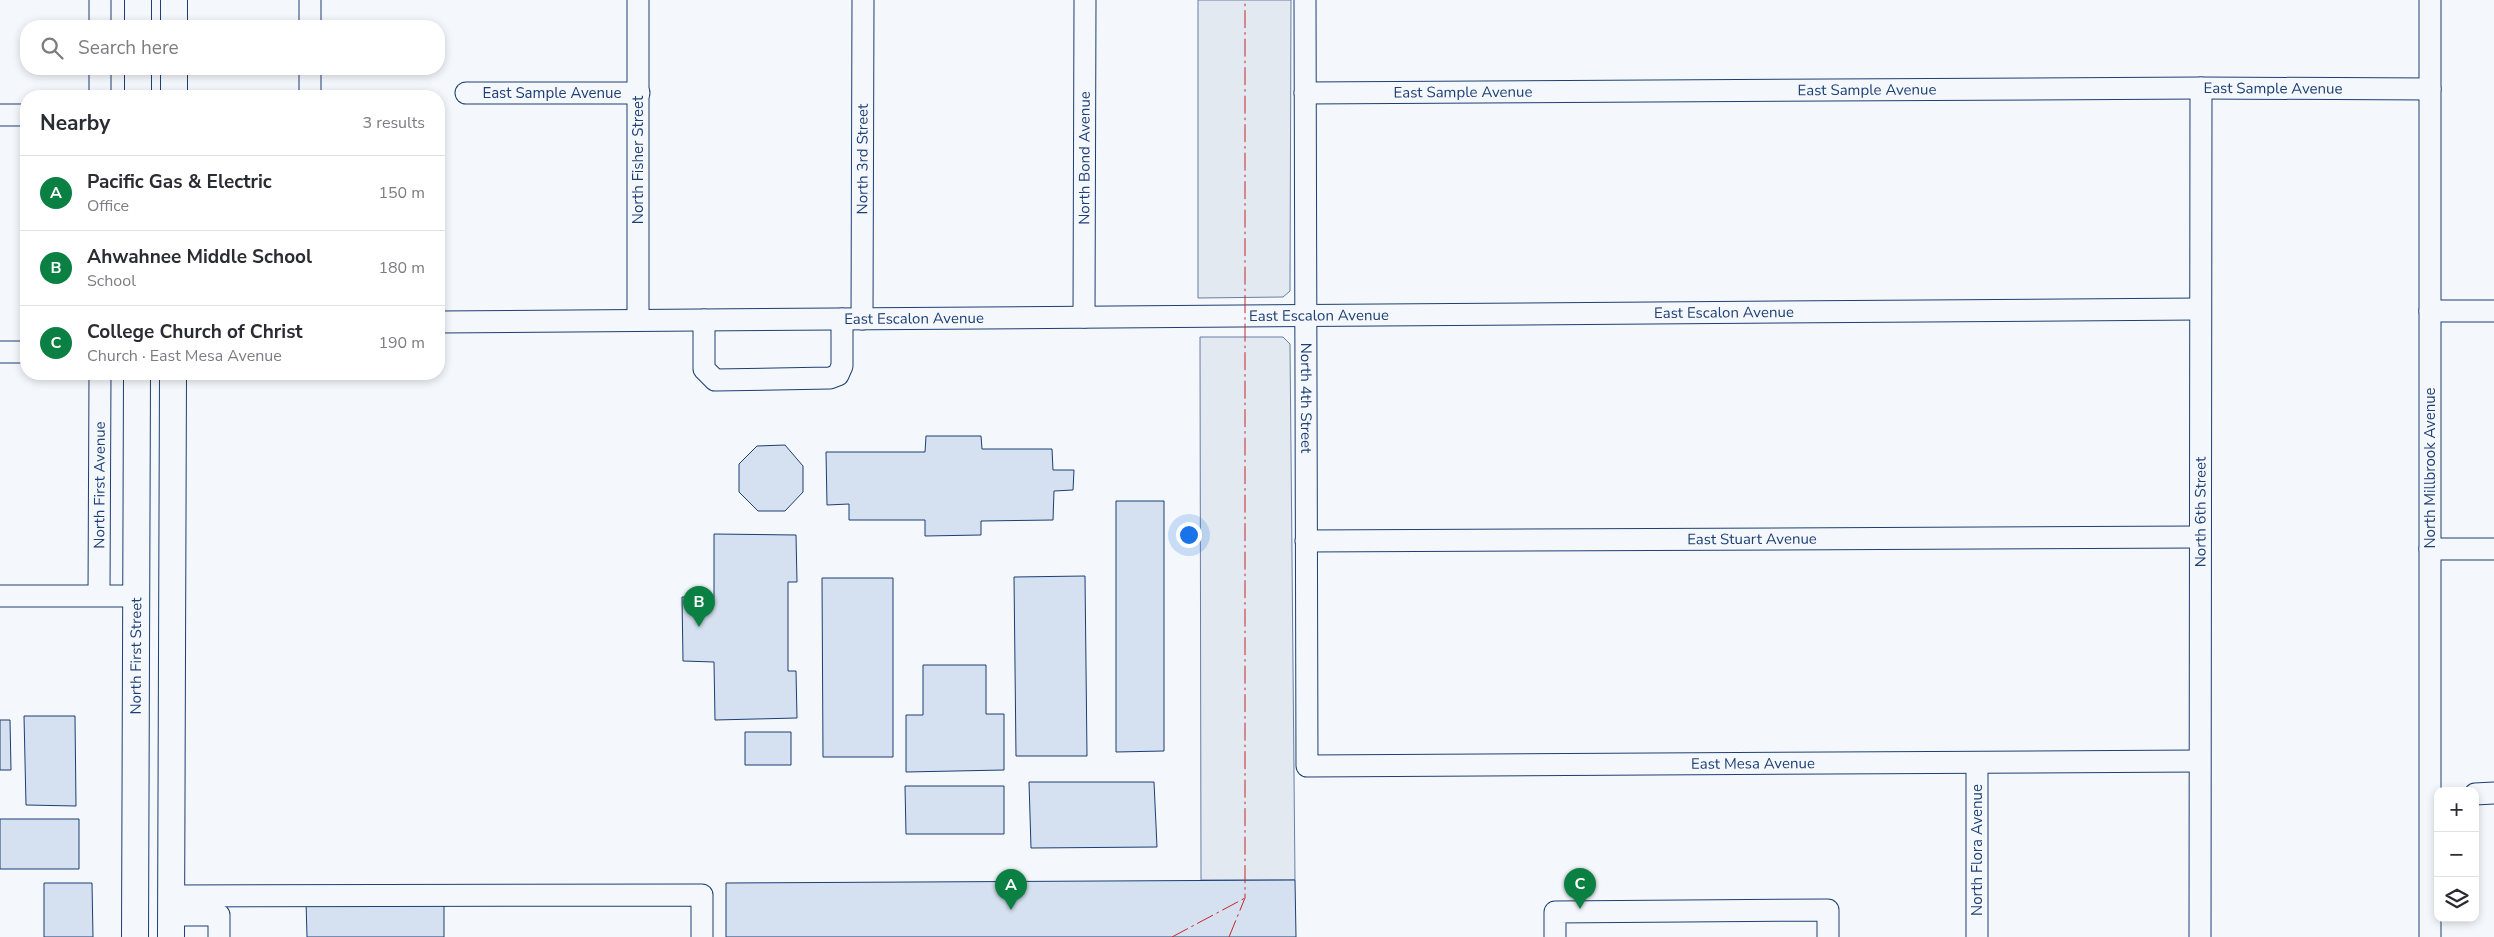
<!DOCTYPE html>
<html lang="en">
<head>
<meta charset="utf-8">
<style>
  body { margin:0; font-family:"Nunito Sans",sans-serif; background:#f7f7f7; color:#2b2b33 }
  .controls { position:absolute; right:15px; bottom:15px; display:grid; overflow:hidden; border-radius:10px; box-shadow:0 2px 8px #0003 }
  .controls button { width:45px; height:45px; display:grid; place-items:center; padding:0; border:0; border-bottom:1px solid #e1e1e2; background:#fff; color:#2b2b33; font:25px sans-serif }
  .you { position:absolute; left:1188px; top:534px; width:18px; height:18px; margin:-12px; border:4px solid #fff; border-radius:50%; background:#1a73e8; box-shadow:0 0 0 8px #1a73e833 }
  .badge { display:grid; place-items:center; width:32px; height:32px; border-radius:50%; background:#0b8043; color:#fff; font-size:16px; font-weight:700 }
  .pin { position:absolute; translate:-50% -41px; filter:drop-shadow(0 1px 2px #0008) }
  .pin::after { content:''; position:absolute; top:26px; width:18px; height:15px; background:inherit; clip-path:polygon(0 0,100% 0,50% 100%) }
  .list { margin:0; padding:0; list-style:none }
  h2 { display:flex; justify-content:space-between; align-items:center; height:65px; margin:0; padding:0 20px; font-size:21px }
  h2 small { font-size:16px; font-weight:400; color:#7c7c81 }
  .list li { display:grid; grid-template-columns:32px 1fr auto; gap:15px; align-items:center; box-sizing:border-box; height:75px; padding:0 20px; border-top:1px solid #e1e1e2 }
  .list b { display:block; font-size:19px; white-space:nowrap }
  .list p { margin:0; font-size:16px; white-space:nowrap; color:#7c7c81 }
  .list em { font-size:16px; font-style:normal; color:#7c7c81 }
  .icon { flex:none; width:28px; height:28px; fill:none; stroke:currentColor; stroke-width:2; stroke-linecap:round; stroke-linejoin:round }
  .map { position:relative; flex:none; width:2494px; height:937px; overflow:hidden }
  .search { position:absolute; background:#fff; box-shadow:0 2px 8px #0003; left:20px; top:20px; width:425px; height:55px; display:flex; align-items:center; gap:12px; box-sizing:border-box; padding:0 18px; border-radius:20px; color:#7c7c81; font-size:19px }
  .panel { position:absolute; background:#fff; box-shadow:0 2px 8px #0003; left:20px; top:90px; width:425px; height:290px; border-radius:20px }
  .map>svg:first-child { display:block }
</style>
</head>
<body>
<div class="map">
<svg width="2494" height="937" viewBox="0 0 2494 937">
  <rect width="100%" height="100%" fill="#f4f7fb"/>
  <path fill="#e3e9f0" stroke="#687fa3" d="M1198 0H1291L1290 291 1283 297 1198 298Z
    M1200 337H1283L1290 344 1295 880H1201Z"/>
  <path fill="#d5e0f0" stroke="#1d3f73" d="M926 436H981L982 449H1052L1053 470H1074L1073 490 1054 491 1053 520 981 521V535L925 536V520H849V504L827 505 826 452H925Z
    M785 445 803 466V492L785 511H758L739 492V464L757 446Z
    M1116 501H1164V751L1116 752Z
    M714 534 796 535 797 582H788V671H796L797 718 715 720 714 662 683 661 682 597 714 598Z
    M1085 576 1087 756H1016L1014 577Z
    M822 578H893V757H823Z
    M923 665H986V714H1004V770L906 772V715H923Z
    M24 716H75L76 806 26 805Z
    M0 720H10L11 770H0Z
    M745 732H791V765H745Z
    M1029 782H1154L1157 847 1031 848Z
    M905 786H1004V834H906Z
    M0 819H79V869H0Z
    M1295 880 1296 937H726V883Z
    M44 883H92L93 937H44Z
    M306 901H444V937H307Z"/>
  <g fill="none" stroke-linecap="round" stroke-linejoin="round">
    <g stroke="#1d3f73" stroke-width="23">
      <g id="minor">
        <path d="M100 0V26"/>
        <path id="s1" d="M1305 0 1307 766 2199 761"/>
        <path d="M2430 0V937"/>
        <path d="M310 26V0"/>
        <path d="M100 69V96"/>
        <path d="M310 69V96"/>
        <path id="s2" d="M466 93H639"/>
        <path id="s3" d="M1305 93 2201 88 2430 89"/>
        <path d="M0 115H26"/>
        <path d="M2430 311H2494"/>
        <path id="s4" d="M1084 317 1085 0"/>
        <path id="s5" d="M862 319 863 0"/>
        <path d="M638 320V0"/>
        <path d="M704 320V369L715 380 830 378 838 375 842 366V319"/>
        <path id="s6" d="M439 322 2199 309"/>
        <path d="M0 352H26"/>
        <path id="s7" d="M1306 541 2199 537"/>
        <path d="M2430 549H2494"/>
        <path id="s8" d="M99 595 100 374"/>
        <path d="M0 596H136"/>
        <path d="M1977 763V937"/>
        <path d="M2475 794 2494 793"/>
        <path d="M171 896 702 895V937"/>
        <path d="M171 915H219V937"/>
        <path d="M1555 937V912L1828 910V937"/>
        <path id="s9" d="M2200 937 2201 88"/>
      </g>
    </g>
    <g stroke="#1d3f73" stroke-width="28">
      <g id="major">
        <path d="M174 0V26"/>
        <path d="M138 26V0"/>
        <path d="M138 96V69"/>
        <path d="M174 96V69"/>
        <path id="s10" d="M135 937 137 374"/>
        <path d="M171 937 173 374"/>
      </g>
    </g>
    <use href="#minor" stroke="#f4f7fb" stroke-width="21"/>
    <use href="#major" stroke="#f4f7fb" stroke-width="26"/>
    <path stroke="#c62828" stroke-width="1" stroke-dasharray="18 4 2.5 4" stroke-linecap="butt" d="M1172 937 1245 898
      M1229 937 1245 898V0"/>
  </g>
  <g text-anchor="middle" stroke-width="4" stroke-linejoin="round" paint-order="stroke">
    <g font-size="15" fill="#1d3f73" stroke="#f4f7fb">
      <text dy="5" stroke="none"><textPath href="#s3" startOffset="968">East Sample Avenue</textPath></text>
      <text dy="5" stroke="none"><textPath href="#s3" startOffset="562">East Sample Avenue</textPath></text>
      <text dy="5" stroke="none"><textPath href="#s3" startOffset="158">East Sample Avenue</textPath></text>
      <text dy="5" stroke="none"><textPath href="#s2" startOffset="86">East Sample Avenue</textPath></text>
      <text dy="5" stroke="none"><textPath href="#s5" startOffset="160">North 3rd Street</textPath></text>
      <text dy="5" stroke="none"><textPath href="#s4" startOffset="159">North Bond Avenue</textPath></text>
      <text transform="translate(638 160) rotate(-90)" y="5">North Fisher Street</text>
      <text dy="5" stroke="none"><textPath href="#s6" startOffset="1285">East Escalon Avenue</textPath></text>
      <text dy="5" stroke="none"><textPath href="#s6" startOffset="880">East Escalon Avenue</textPath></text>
      <text dy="5" stroke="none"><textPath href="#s6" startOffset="475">East Escalon Avenue</textPath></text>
      <text dy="5" stroke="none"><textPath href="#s1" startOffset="398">North 4th Street</textPath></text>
      <text transform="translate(2430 468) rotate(-90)" y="5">North Millbrook Avenue</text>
      <text dy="5" stroke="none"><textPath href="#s8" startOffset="110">North First Avenue</textPath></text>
      <text dy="5" stroke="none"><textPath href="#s9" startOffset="425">North 6th Street</textPath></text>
      <text dy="5" stroke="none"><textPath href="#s7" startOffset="446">East Stuart Avenue</textPath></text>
      <text dy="5" stroke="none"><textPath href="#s10" startOffset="281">North First Street</textPath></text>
      <text dy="5" stroke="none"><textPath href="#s1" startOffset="1212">East Mesa Avenue</textPath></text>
      <text transform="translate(1977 850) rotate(-90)" y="5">North Flora Avenue</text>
    </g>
  </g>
</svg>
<div class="controls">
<button>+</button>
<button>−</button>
<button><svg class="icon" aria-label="layers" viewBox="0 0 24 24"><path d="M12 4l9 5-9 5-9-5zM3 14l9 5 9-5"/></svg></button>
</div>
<div class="you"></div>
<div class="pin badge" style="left:1011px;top:910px">A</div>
<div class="pin badge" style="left:699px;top:627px">B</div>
<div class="pin badge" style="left:1580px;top:909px">C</div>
<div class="search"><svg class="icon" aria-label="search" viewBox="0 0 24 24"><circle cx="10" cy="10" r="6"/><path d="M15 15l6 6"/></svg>Search here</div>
<section class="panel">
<h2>Nearby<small>3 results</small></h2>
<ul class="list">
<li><span class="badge">A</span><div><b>Pacific Gas &amp; Electric</b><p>Office</p></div><em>150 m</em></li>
<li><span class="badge">B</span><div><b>Ahwahnee Middle School</b><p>School</p></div><em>180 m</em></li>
<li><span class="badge">C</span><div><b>College Church of Christ</b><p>Church · East Mesa Avenue</p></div><em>190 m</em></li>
</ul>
</section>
</div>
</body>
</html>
